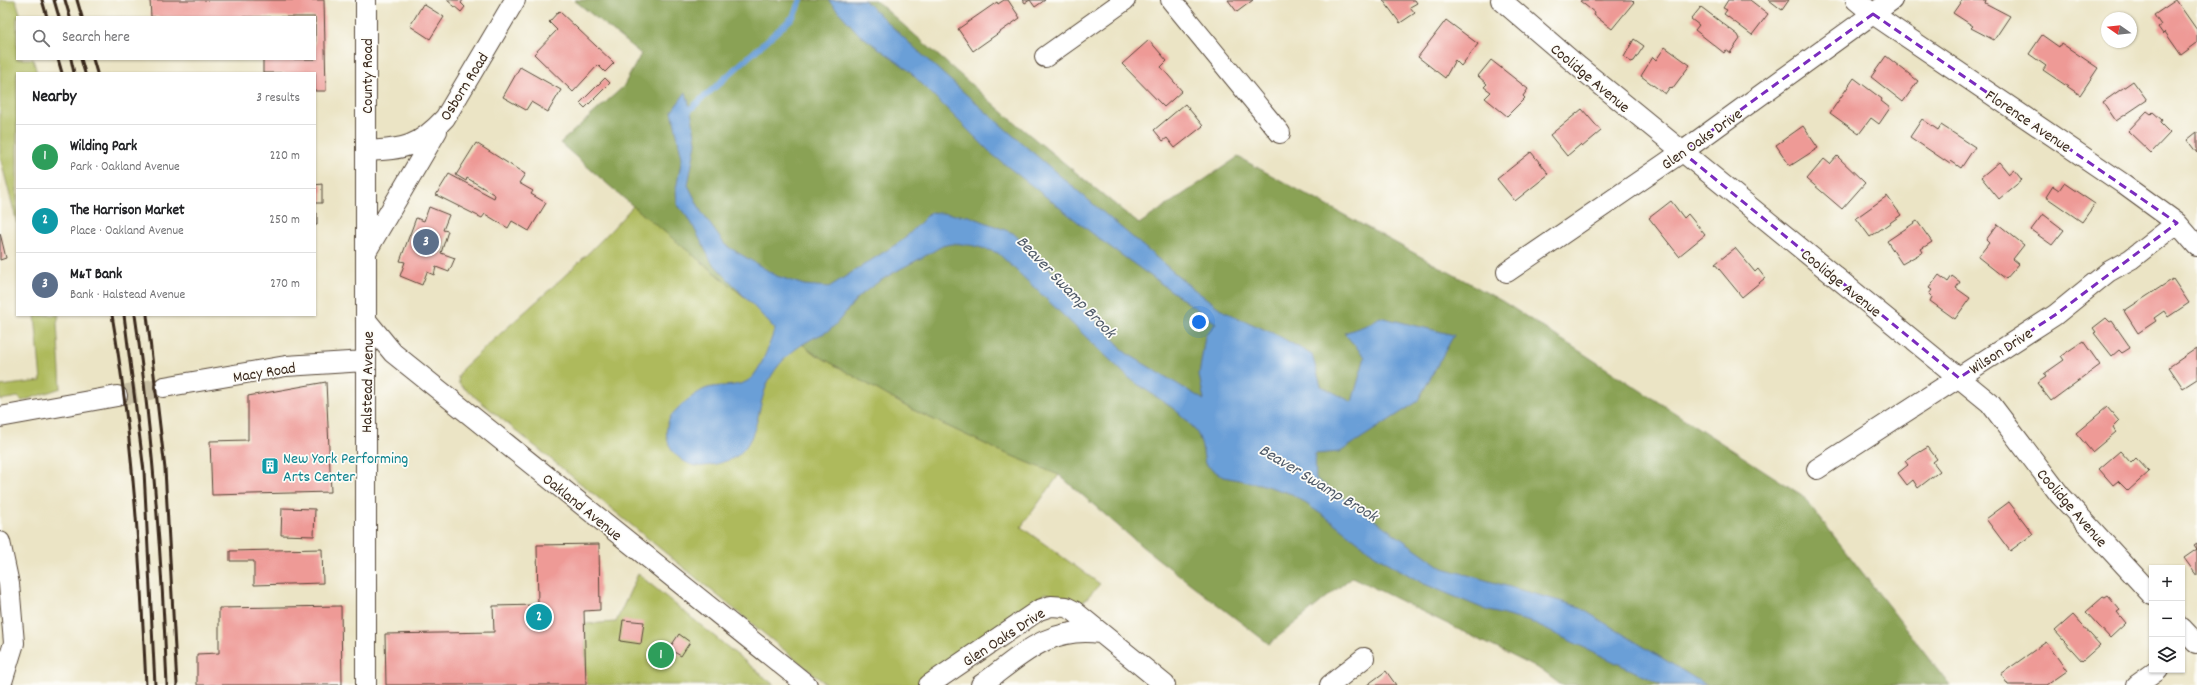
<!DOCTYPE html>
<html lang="en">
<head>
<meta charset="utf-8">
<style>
  body { margin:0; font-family:Dekko,sans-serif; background:#f2f2f2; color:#202124 }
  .controls { position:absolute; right:12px; bottom:12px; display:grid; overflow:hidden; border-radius:0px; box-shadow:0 1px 3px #0004 }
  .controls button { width:36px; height:36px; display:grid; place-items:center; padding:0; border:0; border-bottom:1px solid #e0e0e0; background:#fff; color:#202124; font:20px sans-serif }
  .compass { position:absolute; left:2101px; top:12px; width:36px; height:36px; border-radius:50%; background:#fff; box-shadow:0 1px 3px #0004; rotate:284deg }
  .you { position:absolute; left:1199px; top:322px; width:14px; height:14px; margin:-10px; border:3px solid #fff; border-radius:50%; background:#1a73e8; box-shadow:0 0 0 6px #1a73e833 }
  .badge { display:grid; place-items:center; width:26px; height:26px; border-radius:50%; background:#0b8043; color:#fff; font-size:13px; font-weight:700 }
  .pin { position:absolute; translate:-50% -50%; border:2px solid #fff; box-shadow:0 1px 4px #0006 }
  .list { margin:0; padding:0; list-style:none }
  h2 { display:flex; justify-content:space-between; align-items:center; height:52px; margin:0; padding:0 16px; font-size:17px }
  h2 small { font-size:13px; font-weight:400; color:#757577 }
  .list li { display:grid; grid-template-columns:26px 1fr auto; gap:12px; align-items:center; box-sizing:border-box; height:64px; padding:0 16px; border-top:1px solid #e0e0e0 }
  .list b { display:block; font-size:15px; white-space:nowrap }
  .list p { margin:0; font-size:13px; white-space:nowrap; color:#757577 }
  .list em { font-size:13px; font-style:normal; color:#757577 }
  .icon { flex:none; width:22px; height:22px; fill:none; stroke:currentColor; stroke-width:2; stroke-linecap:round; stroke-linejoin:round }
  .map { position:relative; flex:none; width:2197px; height:685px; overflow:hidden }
  .search { position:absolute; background:#fff; box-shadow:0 1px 3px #0004; left:16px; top:16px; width:300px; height:44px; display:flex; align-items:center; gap:10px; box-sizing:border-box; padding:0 14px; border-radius:0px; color:#757577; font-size:15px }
  .panel { position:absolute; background:#fff; box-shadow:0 1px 3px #0004; left:16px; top:72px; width:300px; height:244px; border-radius:0px }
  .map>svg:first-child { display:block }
</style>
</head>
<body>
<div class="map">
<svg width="2197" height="685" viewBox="0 0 2197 685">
  <rect width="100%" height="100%" fill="#fdfcf7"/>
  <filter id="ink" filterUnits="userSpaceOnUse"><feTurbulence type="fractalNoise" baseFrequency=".025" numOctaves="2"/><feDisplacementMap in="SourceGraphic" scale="8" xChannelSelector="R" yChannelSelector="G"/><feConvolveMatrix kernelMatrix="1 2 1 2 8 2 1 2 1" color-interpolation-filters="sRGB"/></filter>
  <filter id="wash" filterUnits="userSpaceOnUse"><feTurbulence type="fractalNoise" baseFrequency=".012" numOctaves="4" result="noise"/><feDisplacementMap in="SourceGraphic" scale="16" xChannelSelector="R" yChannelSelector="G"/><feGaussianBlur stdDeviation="0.9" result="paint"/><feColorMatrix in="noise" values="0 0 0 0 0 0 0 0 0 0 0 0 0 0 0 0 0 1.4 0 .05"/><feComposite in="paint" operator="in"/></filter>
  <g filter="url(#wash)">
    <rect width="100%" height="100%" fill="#ebe4c5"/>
    <path fill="#aeba5c" stroke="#74723d" d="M0 0H16L21 17H17V59H33L37 73H17V223L0 157Z
      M633 206 812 352 909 408 1000 451 1059 475 1021 527 1100 584 1082 603 1046 593 918 685H827L459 384 458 377 462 369C519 315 581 266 633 206Z
      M35 315H59L57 323 61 388 22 401 18 397 0 400V386L41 381Z
      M638 574 774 685H586L585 624 616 622Z"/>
    <path fill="#8aa254" stroke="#626639" d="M574 0H875L1014 122 1139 224 1238 157 1502 301 1802 495 1950 685H1561L1541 670 1352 577 1269 644 1145 549 1059 475 1000 451 909 408 812 352 634 207 560 143 623 87 641 54Z"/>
    <path fill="#6a9fd7" stroke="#52647a" d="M828 0H864C968 101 1081 193 1191 287L1225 312 1277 335 1312 355 1321 386 1352 402 1365 357 1344 333 1367 325 1380 317 1454 335 1417 402 1340 452 1315 454 1316 479 1443 568 1577 606 1706 685H1663L1530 622 1489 611 1422 583 1375 555 1334 523 1292 494 1260 484 1223 477 1205 464C1203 453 1202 438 1194 429 1178 407 1149 394 1128 377L998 253C982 248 963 241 946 245 940 246 933 252 927 255 904 267 881 278 861 295 849 306 841 320 830 330 824 334 816 336 810 340 795 348 781 360 772 375 756 400 762 436 737 456 728 462 702 469 692 465 672 458 659 436 671 416 676 408 697 392 705 389 720 383 743 390 754 375 764 362 769 344 775 329L711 261 691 222 677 204 676 189 682 158 672 111 686 92 692 116 696 143 688 185 702 213 725 245 777 276 804 285 829 287 903 240 931 212 969 216 1013 233 1038 256 1126 353 1204 400 1199 375 1205 336 1216 323 1102 241 993 155 906 68 859 34Z"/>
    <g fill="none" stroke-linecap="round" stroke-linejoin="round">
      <path stroke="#6a9fd7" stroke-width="6" d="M685 114 793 17 801 0"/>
    </g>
    <g id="blocks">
      <path fill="#ee9a96" d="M150 0H324L326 91H315V73H263V59H315V17H151Z
        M447 0H463L461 3 465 7 461 12Z
        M1004 0H1008L1020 18 973 51 958 29 997 2 998 4Z
        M1023 0H1045L1035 7 1030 0 1025 3Z
        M1228 0H1253L1237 12Z
        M1383 0H1415L1417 3 1410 7 1415 13 1400 23Z
        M1582 0H1632L1634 2 1612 29 1594 15 1595 13 1580 1Z
        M1728 0H1750L1768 14 1752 35 1724 14 1727 10 1723 8Z
        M1769 0H1789L1782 10Z
        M1962 0H1986L1985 3 2010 16 1994 40 1971 28 1973 26 1953 13Z
        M2176 0 2197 30V43L2181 55 2165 32 2163 34 2158 27 2161 25 2154 15Z
        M423 4 444 17 430 39 410 26Z
        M1701 7 1738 35 1740 39 1730 53 1726 50 1724 53 1695 30 1699 25 1691 19Z
        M559 11 614 63 605 72 598 65 573 92 534 54 557 30 549 22Z
        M1446 20 1478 44 1461 66 1455 60 1445 78 1418 57Z
        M2042 35 2059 47 2061 43 2098 68 2080 95 2043 70 2046 66 2029 54Z
        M1634 39 1644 46 1634 61 1631 62 1624 57Z
        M1149 40 1167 61 1161 67 1182 91 1164 107 1122 64Z
        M1665 47 1690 65 1672 89 1670 87 1665 94 1641 76 1653 57 1656 60Z
        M1886 56 1918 81 1903 102 1871 77Z
        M1491 60 1528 89 1523 96 1525 98 1507 116 1485 98 1491 92 1484 87 1487 84 1478 76Z
        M520 67 561 90 548 112 531 102 526 110 503 97Z
        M605 78 610 83 585 108 580 103Z
        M1854 78 1882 99 1881 101 1890 108 1879 124 1871 118 1859 134 1830 113Z
        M2133 81 2147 100 2116 121 2103 102Z
        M1185 104 1203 126 1175 148 1167 138 1163 141 1154 130Z
        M1582 109 1601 131 1582 147 1580 145 1567 156 1550 135Z
        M2147 111 2151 114 2153 112 2162 120 2160 123 2170 133 2151 153 2128 131Z
        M1922 119 1938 130 1941 125 1975 147 1961 168 1951 161 1950 164 1910 137Z
        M1803 126 1818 148 1790 166 1776 145Z
        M2197 132V153L2187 140Z
        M476 143 525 174 519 183 533 191 531 194 546 203 529 231 512 221 508 228 485 214 482 218 436 195 449 174 494 198 495 195 467 178 466 181 456 175Z
        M1531 152 1549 174 1515 201 1497 179Z
        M1837 156 1865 183 1842 209 1807 179 1824 159 1830 164Z
        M1999 162 2009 174 2014 170 2022 180 1999 199 1981 177Z
        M2064 183 2095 204 2082 222 2046 197 2053 186 2059 190Z
        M322 184V203H315V185Z
        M1887 196 1901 215 1870 237 1856 218Z
        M1671 201 1684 218 1688 214 1705 235 1679 256 1649 218Z
        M429 207 449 215 443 230 448 231 441 253 455 258 449 272 436 267 434 275 427 272 422 285 400 276 405 262 400 261 416 218 424 221Z
        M315 213H317V225H315Z
        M2043 214 2064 230 2052 245 2031 230Z
        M1917 221 1932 242 1921 249 1923 252 1902 264 1887 241Z
        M1998 224 2024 245 2013 259 2019 264 2006 279 1978 257 1989 243 1986 240Z
        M0 233 6 258 0 260Z
        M1735 248 1755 272 1758 269 1765 278 1742 297 1715 264Z
        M1939 275 1948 282 1952 276 1960 282 1956 288 1970 298 1955 319 1930 301 1932 297 1929 294 1932 290 1929 288Z
        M2173 279 2189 303 2168 317 2164 311 2154 318 2156 321 2138 333 2124 311Z
        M2106 318 2110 322 2112 321 2128 344 2130 348 2122 353 2119 350 2112 356 2094 333 2096 332 2093 328Z
        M2083 341 2100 365 2051 401 2037 383 2046 377 2044 374 2064 360 2061 356Z
        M2197 348V379L2183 388 2169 367Z
        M326 382 331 492 212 495 210 441 248 440V396Z
        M2107 407 2119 421 2113 427 2116 432 2092 452 2076 433Z
        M1928 447 1937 459 1933 462 1940 471 1918 488 1913 480 1907 485 1898 473 1908 465 1905 461Z
        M2120 451 2131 463 2136 458 2149 472 2128 491 2118 481 2113 485 2099 469Z
        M2009 502 2033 534 2010 551 1986 519Z
        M282 508 315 509 314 536 281 535Z
        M2197 543V576L2184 558 2197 549 2194 545Z
        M599 544 600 610 584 611 586 685H386L385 634 494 632 493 606 538 605 537 545Z
        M322 549 323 583 254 585V561H230V551Z
        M2108 596 2120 610 2117 612 2126 623 2110 638 2086 612 2103 597 2105 598Z
        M341 606 342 685H197V654L219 653V608Z
        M2073 615 2100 645 2082 661 2055 631Z
        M623 620 644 622 641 644 620 641Z
        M679 634 690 642 681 656 669 649Z
        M2046 642 2067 671 2047 685H2008L2001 674Z
        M1386 671 1396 685H1367Z"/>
    </g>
  </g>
  <g filter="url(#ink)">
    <use href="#blocks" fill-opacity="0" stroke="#554637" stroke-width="1"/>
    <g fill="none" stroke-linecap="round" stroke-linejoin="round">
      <path stroke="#c8bfa4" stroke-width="20" stroke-dasharray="20 10" stroke-linecap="butt" d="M117 396 164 387"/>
      <g stroke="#554637" stroke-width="22">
        <path id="minor" d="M366 0V685
          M1171 0 1280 133
          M1501 0 1579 67 1990 403 2060 495 2152 595
          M1856 0 1873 14 2122 183 2177 223 2197 246
          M1045 57 1125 0
          M367 151C405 149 418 147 445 118L515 0
          M366 252 437 131
          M1507 272 1682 152 1892 0
          M366 320 393 353 807 685
          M164 387 286 366 365 361
          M0 417 117 396
          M1817 469 2055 315 2108 272 2131 259 2177 223
          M0 542 9 584 14 643 1 685
          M2182 628 2196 643
          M929 685 1039 610 1051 606 1066 607 1074 611 1165 685
          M981 685C1021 656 1047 626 1100 633
          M1330 685 1364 658
          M2137 685 2158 670"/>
      </g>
      <use href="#minor" stroke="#fff" stroke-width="20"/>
      <path stroke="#3b2a1e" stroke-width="3" d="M42 0 47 17
        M54 0 59 17
        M65 0 70 17
        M77 0 82 17
        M58 59 62 73
        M71 59 74 73
        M81 59 85 73
        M93 59 97 73
        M112 315C133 437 140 561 146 685
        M124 315 144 471 155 685
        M135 315C153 438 162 561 167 685
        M147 315 165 469 177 685"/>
    </g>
  </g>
  <path fill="none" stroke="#7b2cbf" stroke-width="3" stroke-dasharray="8 5" stroke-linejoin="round" d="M1873 14 2177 223 2055 315 1959 378 1682 152Z"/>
  <defs>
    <g id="building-square" transform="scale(0.9)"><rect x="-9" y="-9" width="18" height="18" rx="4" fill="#0f9aa8" stroke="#fdfcf7"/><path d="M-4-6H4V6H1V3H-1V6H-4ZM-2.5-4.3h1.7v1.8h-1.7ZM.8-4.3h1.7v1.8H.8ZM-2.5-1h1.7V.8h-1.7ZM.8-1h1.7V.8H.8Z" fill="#fff"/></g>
  </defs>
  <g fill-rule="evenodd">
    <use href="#building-square" x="270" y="466"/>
  </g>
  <g text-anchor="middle" stroke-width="3.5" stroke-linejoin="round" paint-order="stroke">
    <g font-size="16" fill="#3b2a1e" stroke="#fdfcf7">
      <text transform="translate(366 76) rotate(-90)" y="6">County Road</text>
      <text transform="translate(1591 77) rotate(40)" y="6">Coolidge Avenue</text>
      <text transform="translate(463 86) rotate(-58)" y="6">Osborn Road</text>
      <text transform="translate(2029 120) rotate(34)" y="6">Florence Avenue</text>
      <text transform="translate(1701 138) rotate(-35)" y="6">Glen Oaks Drive</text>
      <text transform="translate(1842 282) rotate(39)" y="6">Coolidge Avenue</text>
      <text transform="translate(2000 350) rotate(-33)" y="6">Wilson Drive</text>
      <text transform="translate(264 371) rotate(-9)" y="6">Macy Road</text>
      <text transform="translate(366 382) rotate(-89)" y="6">Halstead Avenue</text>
      <text transform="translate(583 506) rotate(39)" y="6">Oakland Avenue</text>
      <text transform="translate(2073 507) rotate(49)" y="6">Coolidge Avenue</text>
      <text transform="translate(1003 636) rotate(-33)" y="6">Glen Oaks Drive</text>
    </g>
    <g font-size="16" fill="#0d838f" stroke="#fdfcf7" text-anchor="start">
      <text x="283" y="463">New York Performing<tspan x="283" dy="18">Arts Center</tspan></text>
    </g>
    <g font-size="17" font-style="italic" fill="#4e5968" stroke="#fdfcf7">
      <text transform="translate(1067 286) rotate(46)" y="6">Beaver Swamp Brook</text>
      <text transform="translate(1319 482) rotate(31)" y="6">Beaver Swamp Brook</text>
    </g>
  </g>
</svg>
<div class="controls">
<button>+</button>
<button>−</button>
<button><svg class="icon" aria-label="layers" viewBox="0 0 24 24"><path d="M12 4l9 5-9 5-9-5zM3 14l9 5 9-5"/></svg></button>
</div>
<svg class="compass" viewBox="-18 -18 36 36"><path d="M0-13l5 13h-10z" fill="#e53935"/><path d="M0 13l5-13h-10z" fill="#757577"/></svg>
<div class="you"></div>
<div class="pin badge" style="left:661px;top:655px;background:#2e9e5b">1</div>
<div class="pin badge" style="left:539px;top:617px;background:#0f9aa8">2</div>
<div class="pin badge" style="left:426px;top:242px;background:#5c6f8a">3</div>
<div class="search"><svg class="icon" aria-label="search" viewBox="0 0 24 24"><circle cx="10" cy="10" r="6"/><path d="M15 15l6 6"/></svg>Search here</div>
<section class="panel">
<h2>Nearby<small>3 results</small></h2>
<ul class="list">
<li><span class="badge" style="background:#2e9e5b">1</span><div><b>Wilding Park</b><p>Park · Oakland Avenue</p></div><em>220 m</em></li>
<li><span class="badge" style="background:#0f9aa8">2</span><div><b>The Harrison Market</b><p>Place · Oakland Avenue</p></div><em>250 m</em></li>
<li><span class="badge" style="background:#5c6f8a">3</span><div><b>M&amp;T Bank</b><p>Bank · Halstead Avenue</p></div><em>270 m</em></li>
</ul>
</section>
</div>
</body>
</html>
